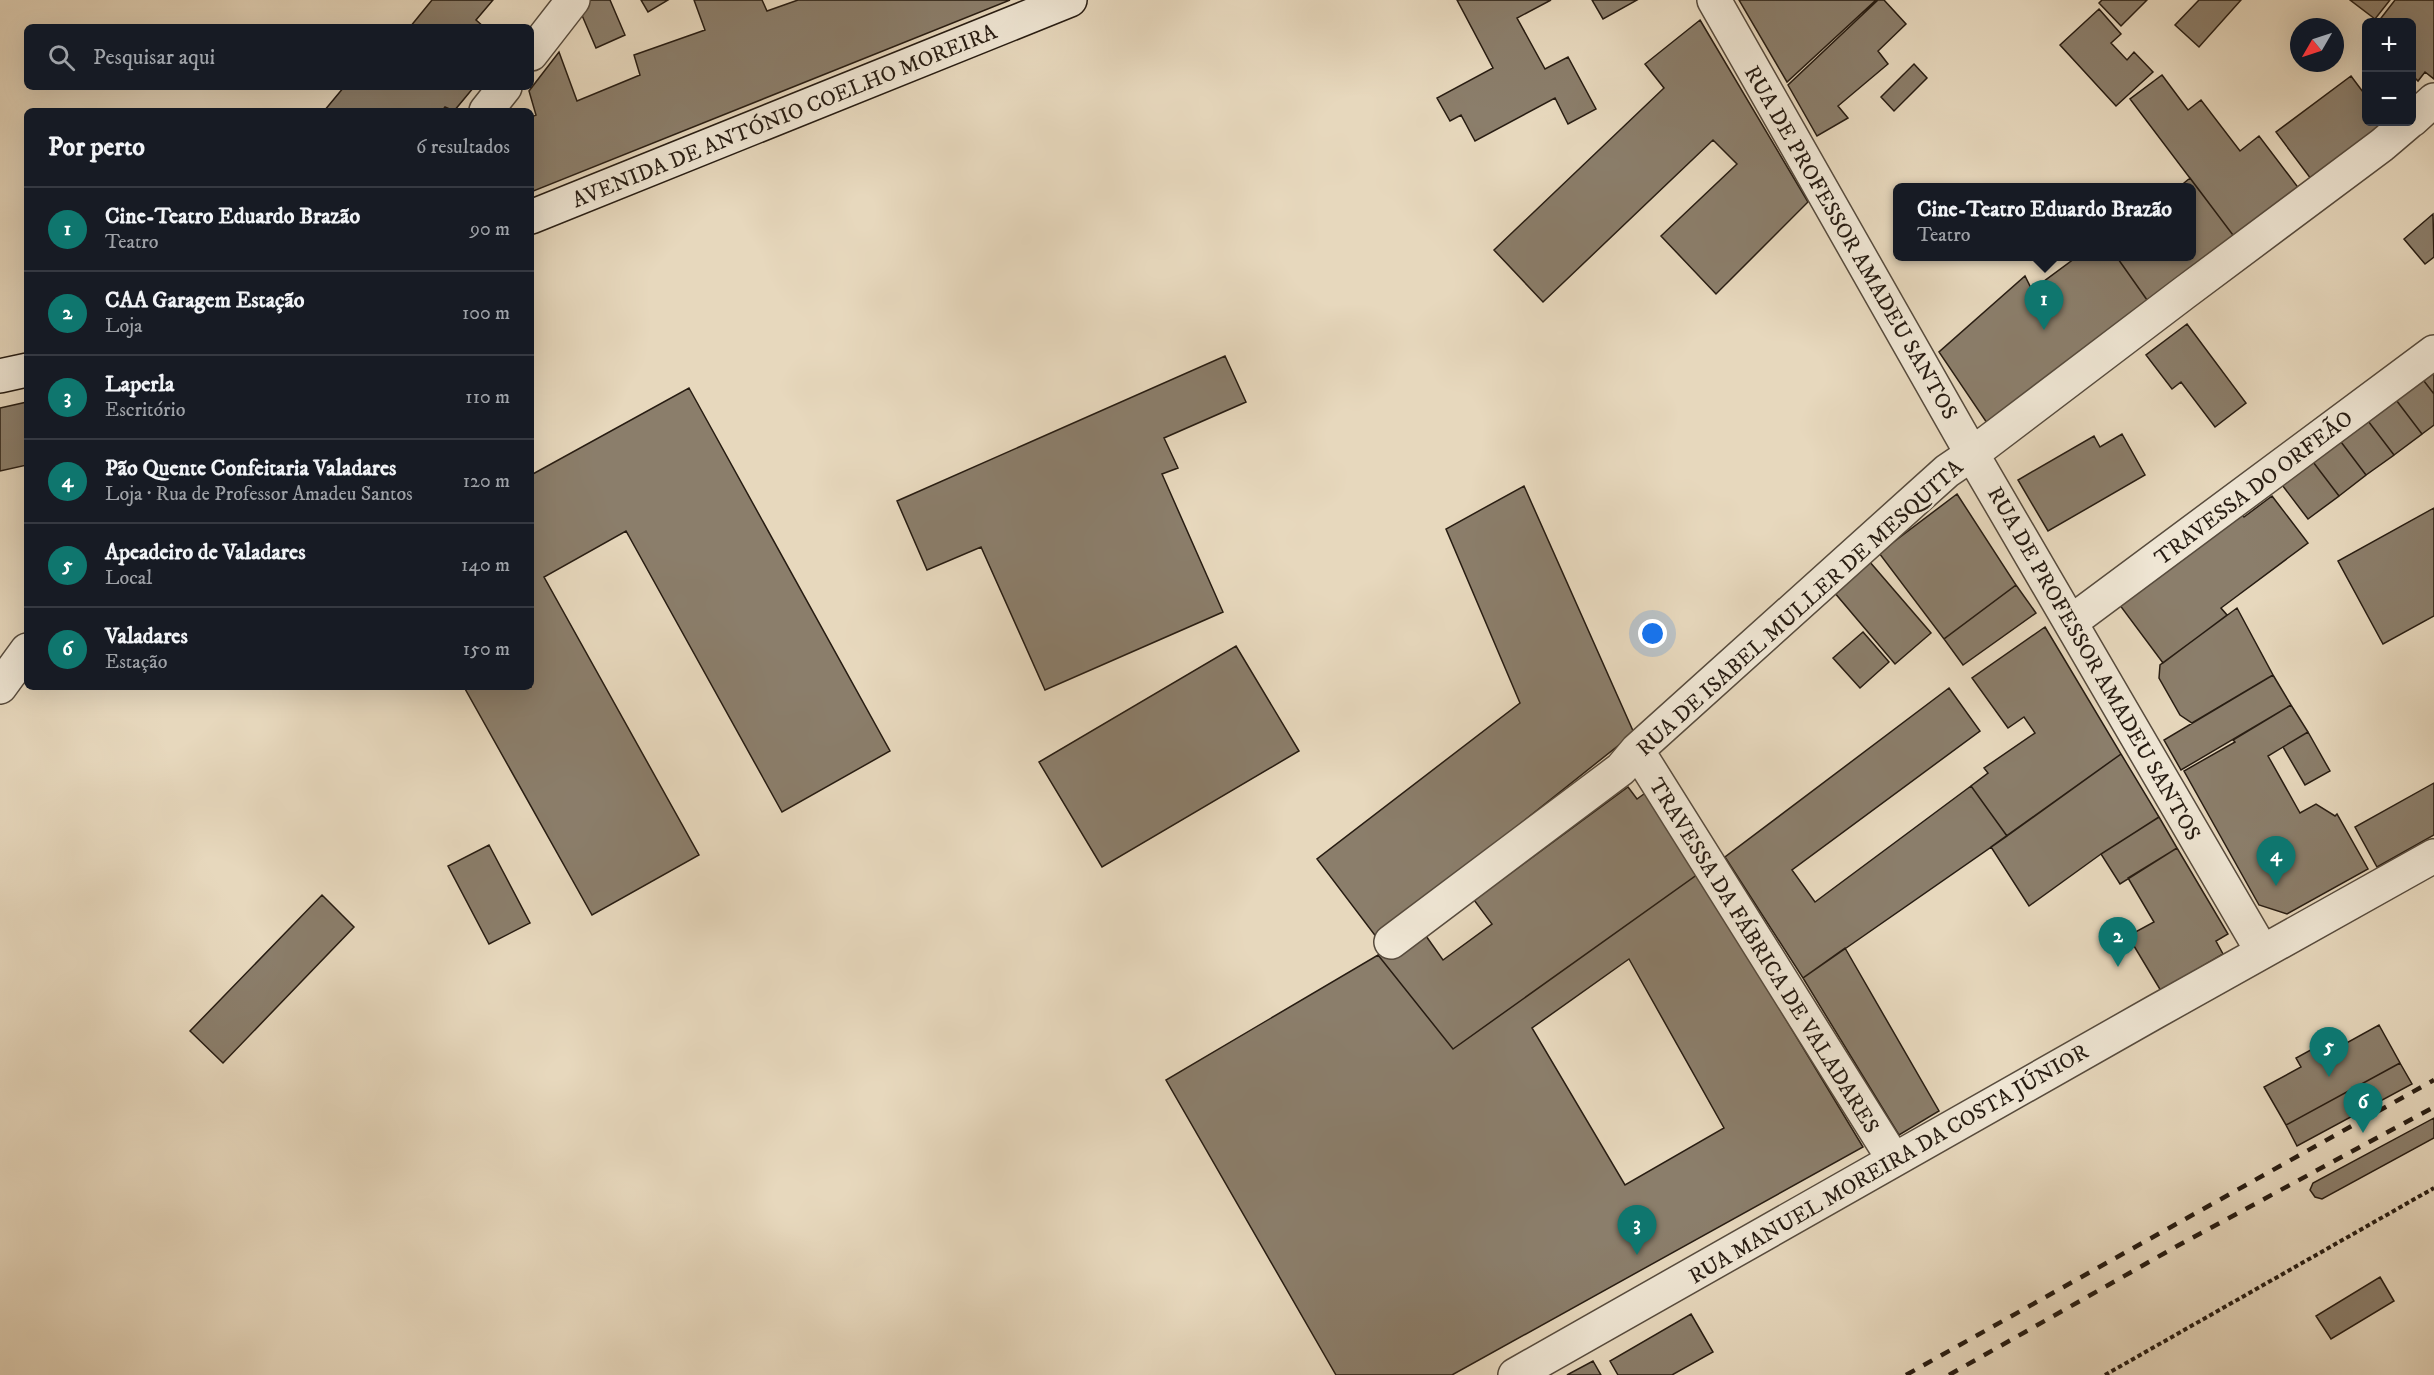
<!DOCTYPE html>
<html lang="pt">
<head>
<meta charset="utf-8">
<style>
  body { margin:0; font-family:"IM FELL DW Pica",serif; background:#20242c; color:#f1f3f6 }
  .controls { position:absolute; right:18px; top:18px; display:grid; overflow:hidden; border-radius:9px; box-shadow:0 6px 24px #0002 }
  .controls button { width:54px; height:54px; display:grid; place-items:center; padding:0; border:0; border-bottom:2px solid #363941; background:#171b24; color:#f1f3f6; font:30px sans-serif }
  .compass { position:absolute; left:2290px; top:18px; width:54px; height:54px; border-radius:50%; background:#171b24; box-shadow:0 6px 24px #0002; rotate:231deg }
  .you { position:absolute; left:1653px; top:634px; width:21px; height:21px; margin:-15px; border:4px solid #fff; border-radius:50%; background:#1a73e8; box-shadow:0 0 0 9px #1a73e833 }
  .badge { display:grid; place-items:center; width:39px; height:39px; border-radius:50%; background:#0f766e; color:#fff; font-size:20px; font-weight:700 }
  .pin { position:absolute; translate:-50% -50px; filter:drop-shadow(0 2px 3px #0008) }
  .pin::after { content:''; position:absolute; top:32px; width:21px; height:18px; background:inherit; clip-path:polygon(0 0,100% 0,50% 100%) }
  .popup { position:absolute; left:1893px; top:183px; width:303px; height:78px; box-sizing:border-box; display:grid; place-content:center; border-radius:9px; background:#171b24; filter:drop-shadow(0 2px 4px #0005); font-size:20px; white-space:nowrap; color:#9ea1a6 }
  .popup b { font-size:22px; color:#f1f3f6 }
  .popup::after { content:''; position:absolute; left:50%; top:100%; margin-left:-12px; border:12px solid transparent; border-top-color:#171b24 }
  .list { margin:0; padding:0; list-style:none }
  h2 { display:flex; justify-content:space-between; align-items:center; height:78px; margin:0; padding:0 24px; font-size:26px }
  h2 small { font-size:20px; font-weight:400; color:#9ea1a6 }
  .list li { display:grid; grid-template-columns:39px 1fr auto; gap:18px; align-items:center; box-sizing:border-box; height:84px; padding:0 24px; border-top:2px solid #363941 }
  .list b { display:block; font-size:22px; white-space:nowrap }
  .list p { margin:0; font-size:20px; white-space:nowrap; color:#9ea1a6 }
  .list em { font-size:20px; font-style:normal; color:#9ea1a6 }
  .icon { flex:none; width:33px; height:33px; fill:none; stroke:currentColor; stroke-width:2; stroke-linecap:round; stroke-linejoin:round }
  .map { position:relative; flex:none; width:2434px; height:1375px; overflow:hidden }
  .search { position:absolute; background:#171b24; box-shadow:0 6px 24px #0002; left:24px; top:24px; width:510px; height:66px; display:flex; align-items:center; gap:15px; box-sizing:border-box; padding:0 21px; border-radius:9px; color:#9ea1a6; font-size:22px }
  .panel { position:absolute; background:#171b24; box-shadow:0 6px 24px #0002; left:24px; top:108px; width:510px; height:582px; border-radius:9px }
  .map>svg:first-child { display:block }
</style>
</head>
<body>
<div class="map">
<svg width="2434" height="1375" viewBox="0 0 2434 1375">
  <rect width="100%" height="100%" fill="#e7d8bd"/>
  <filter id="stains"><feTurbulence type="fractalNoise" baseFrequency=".00333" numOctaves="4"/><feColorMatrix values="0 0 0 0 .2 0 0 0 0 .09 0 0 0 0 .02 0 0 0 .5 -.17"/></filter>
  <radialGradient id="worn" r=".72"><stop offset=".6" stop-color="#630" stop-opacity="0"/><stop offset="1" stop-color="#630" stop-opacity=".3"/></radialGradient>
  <path fill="#8b7e6b" stroke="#271c12" stroke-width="1.5" fill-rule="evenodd" d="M432 0H493L476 20 484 27H410Z
    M591 0H610L625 35 596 48 578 6Z
    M641 0H668L648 12Z
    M694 0H762L767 11 798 0H1010L531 192V117L536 115 529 91 559 52 577 101 640 75 634 55 705 30Z
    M1457 0H1551L1517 18 1545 69 1568 57 1596 109 1568 124 1555 98 1475 141 1461 115 1450 121 1437 98 1493 68Z
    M1592 0H1637L1603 19Z
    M1739 0H1876L1787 82Z
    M1878 0H1884L1906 24 1878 51 1888 64 1838 106 1848 118 1817 136 1788 85Z
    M2102 0H2147L2121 26 2099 3Z
    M2199 0H2241L2199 47 2175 25Z
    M2350 0H2390L2375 19Z
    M2395 0H2434V79L2425 72 2418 81 2412 75V22H2378Z
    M2099 9 2121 34 2111 43 2127 60 2134 52 2153 72 2116 106 2060 45Z
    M1700 20 1808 202 1716 294 1661 236 1737 164 1713 140 1543 302 1494 250 1664 88 1645 64Z
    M1914 64 1927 78 1894 111 1881 97Z
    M2162 75 2188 110 2201 100 2240 151 2259 136 2303 194 2239 243 2130 99Z
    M2351 76 2366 96V122H2386L2317 187 2276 132Z
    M344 87H474L454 111 445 107 442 111H324Z
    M2190 178 2239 243 2152 307 2116 256H2191V188H2178Z
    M2433 214 2434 257 2425 264 2404 239Z
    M2078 256H2116L2152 307 1987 423 1939 352 2025 276 2032 290Z
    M2187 324 2246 403 2215 427 2181 382 2172 389 2146 355Z
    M1225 356 1246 402 1164 438 1178 468 1162 474 1223 612 1045 690 981 547 927 570 897 501Z
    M2434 359V394L2417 372Z
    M2417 372 2434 394V425L2422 434 2390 392Z
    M689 388 890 751 782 812 626 531 544 577 699 855 592 915 464 687H531V475Z
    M2390 392 2422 434 2394 455 2362 413Z
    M27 402V465L0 471V408Z
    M2362 413 2394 455 2366 475 2335 434Z
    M2122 434 2145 475 2048 531 2018 480 2094 436 2100 447Z
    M2335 434 2366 475 2339 496 2307 454Z
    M2307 454 2339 496 2308 519 2276 477Z
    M1524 486 1634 733 1377 938 1317 859 1520 703 1446 529Z
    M1957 494 2016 585 1944 639 1879 553Z
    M2272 496 2308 543 2221 608 2227 615 2163 663 2116 600 2238 508 2244 517Z
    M2434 508V616L2383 644 2338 561Z
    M1869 561 1931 633 1895 664 1834 592Z
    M2016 585 2036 613 1963 665 1944 639Z
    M2237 608 2273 675 2192 723 2180 715 2159 678 2160 665Z
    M2045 627 2121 754 2007 836 1971 786 1988 773 1984 768 2035 733 2024 717 2008 728 1972 678Z
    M1863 632 1889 662 1860 688 1833 658Z
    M1236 646 1299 751 1102 867 1039 762Z
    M2273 675 2291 705 2181 770 2164 740Z
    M1949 688 1980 731 1792 870 1815 902 1971 786 2007 836 1803 978 1725 857Z
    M2291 705 2308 732 2268 756 2300 813 2316 804 2335 816 2337 814 2368 869 2287 914 2259 905 2184 771 2235 742 2233 740Z
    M2308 732 2330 771 2305 785 2283 747Z
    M2121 754 2159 817 2101 854 2029 906 1991 847Z
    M2434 783V835L2377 867 2355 827Z
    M1628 787 1637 799 1648 791 1698 874 1453 1049 1378 955 1389 948 1426 936 1443 960 1492 924 1474 900Z
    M2159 817 2177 848 2120 884 2101 854Z
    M489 845 530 923 489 944 448 866Z
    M2177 848 2228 934 2216 941 2223 954 2161 991 2128 936 2154 922 2128 878Z
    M1698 874 1863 1147 1452 1375H1336L1166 1080 1378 955 1453 1049ZM1629 959 1724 1128 1625 1185 1532 1028Z
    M322 895 354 927 223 1063 190 1031Z
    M1845 948 1939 1111 1899 1135 1803 978Z
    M2379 1025 2400 1063 2286 1125 2264 1087 2301 1067 2296 1058 2338 1035 2343 1045Z
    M2400 1063 2412 1084 2297 1146 2286 1125Z
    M2434 1118V1138L2322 1199 2315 1197 2310 1190 2313 1183Z
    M2380 1277 2394 1301 2331 1339 2316 1316Z
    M1691 1314 1713 1352 1672 1375H1618L1610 1361Z
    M1593 1361 1601 1375H1567Z"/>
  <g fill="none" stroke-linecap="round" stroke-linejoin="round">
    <g stroke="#574b3d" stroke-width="36">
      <path id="street" d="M1714 0 1972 454 2262 951
        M531 54 573 0
        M486 111 505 87
        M2412 120 2434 100
        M2071 622 2434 352
        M0 687 27 650
        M1637 750 1894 1160
        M1391 942 1621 769 1637 750 1947 471 1972 454 2184 293 2382 145 2409 122
        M1515 1375 2155 1012 2434 856"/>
    </g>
    <g stroke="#271c12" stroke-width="36">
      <path id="secondary" d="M531 217 1070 0
        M0 376 27 370"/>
    </g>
    <path stroke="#271c12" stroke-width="4" stroke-dasharray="4.5 3" stroke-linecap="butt" d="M2105 1375 2434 1188"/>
    <use href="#street" stroke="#efe6d4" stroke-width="33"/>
    <use href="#secondary" stroke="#efe6d4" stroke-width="33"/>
    <path stroke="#271c12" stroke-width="4.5" stroke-dasharray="10 10" stroke-linecap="butt" d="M1906 1375 2434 1080
      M1949 1375 2179 1245 2434 1107"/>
  </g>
  <g text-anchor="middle" stroke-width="4.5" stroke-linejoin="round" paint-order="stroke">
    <g font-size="22" fill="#271c12" stroke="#efe6d4">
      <text transform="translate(784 115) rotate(-22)" y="8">AVENIDA DE ANTÓNIO COELHO MOREIRA</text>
      <text transform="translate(1852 242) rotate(60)" y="8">RUA DE PROFESSOR AMADEU SANTOS</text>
      <text transform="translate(2253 487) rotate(-37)" y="8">TRAVESSA DO ORFEÃO</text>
      <text transform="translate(1799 607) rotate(-42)" y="8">RUA DE ISABEL MULLER DE MESQUITA</text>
      <text transform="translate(2095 663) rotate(60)" y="8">RUA DE PROFESSOR AMADEU SANTOS</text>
      <text transform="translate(1765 955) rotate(58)" y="8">TRAVESSA DA FÁBRICA DE VALADARES</text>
      <text transform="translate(1888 1163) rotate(-30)" y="8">RUA MANUEL MOREIRA DA COSTA JÚNIOR</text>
    </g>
  </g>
  <rect width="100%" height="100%" filter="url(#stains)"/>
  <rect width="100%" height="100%" fill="url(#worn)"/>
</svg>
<div class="controls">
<button>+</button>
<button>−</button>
</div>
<svg class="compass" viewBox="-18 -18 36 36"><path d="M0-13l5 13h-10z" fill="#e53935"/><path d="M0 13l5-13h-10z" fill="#9ea1a6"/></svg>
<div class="you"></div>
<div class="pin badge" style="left:2044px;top:330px">1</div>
<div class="popup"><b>Cine-Teatro Eduardo Brazão</b>Teatro</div>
<div class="pin badge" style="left:2118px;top:967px">2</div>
<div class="pin badge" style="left:1637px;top:1255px">3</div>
<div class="pin badge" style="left:2276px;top:886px">4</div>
<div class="pin badge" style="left:2329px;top:1077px">5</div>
<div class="pin badge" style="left:2363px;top:1133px">6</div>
<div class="search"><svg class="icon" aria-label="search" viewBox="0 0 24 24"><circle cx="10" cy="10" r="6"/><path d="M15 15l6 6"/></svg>Pesquisar aqui</div>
<section class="panel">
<h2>Por perto<small>6 resultados</small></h2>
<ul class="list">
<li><span class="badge">1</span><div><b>Cine-Teatro Eduardo Brazão</b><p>Teatro</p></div><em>90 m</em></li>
<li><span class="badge">2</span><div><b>CAA Garagem Estação</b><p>Loja</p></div><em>100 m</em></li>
<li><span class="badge">3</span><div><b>Laperla</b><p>Escritório</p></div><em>110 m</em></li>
<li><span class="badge">4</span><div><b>Pão Quente Confeitaria Valadares</b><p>Loja · Rua de Professor Amadeu Santos</p></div><em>120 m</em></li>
<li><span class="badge">5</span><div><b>Apeadeiro de Valadares</b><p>Local</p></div><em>140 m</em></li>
<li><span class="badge">6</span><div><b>Valadares</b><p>Estação</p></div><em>150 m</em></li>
</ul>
</section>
</div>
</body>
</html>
